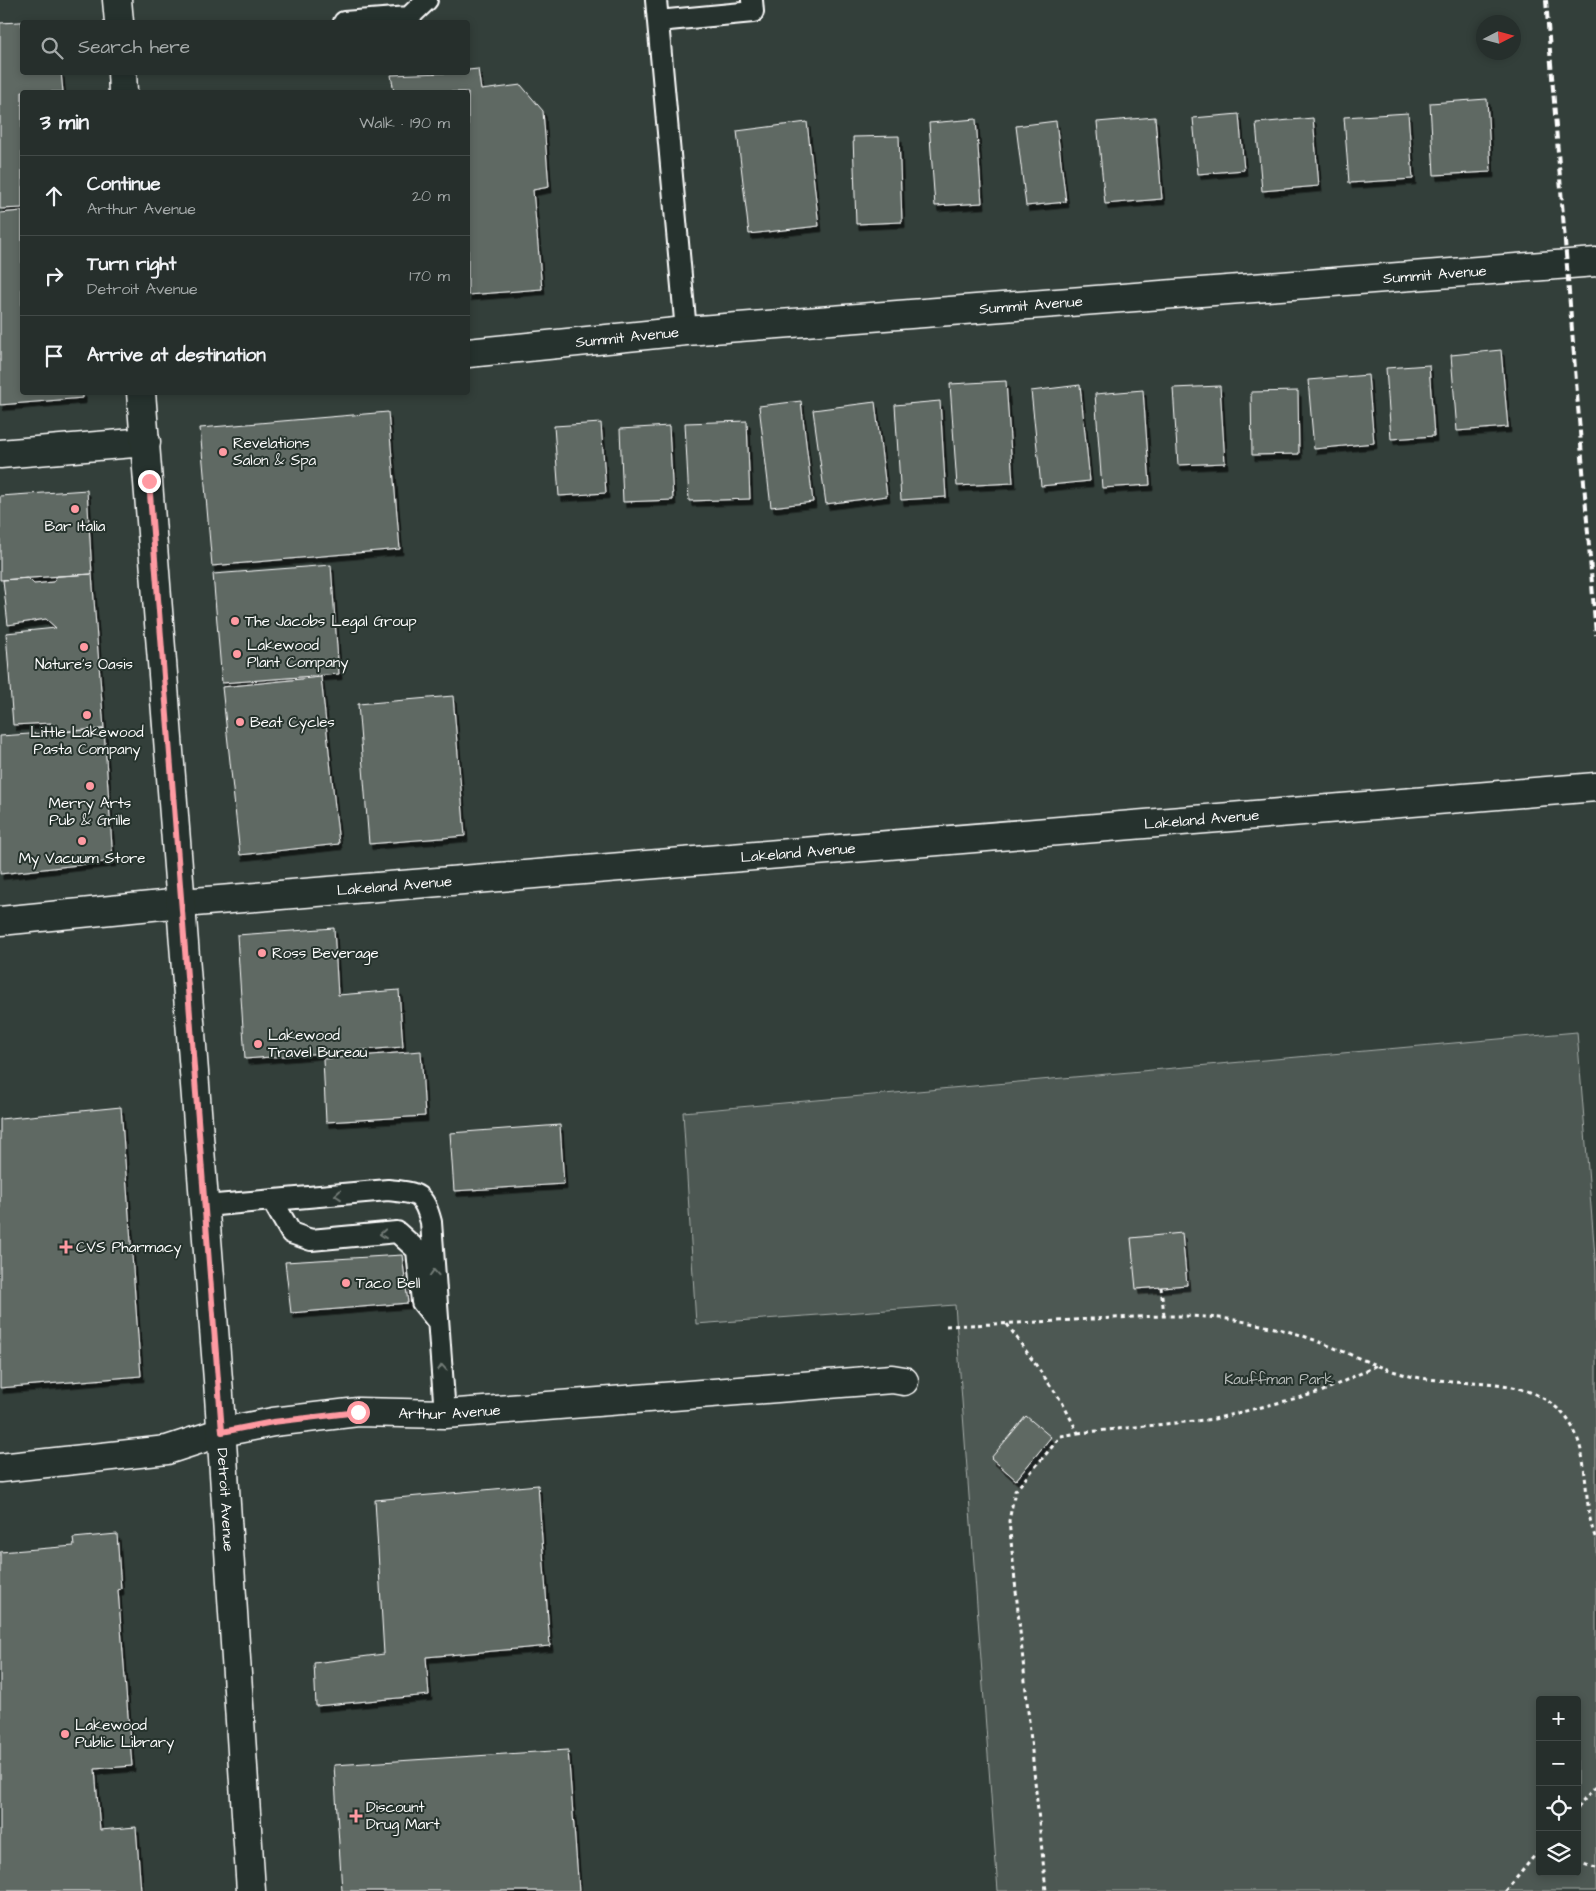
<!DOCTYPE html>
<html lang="en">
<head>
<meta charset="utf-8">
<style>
  body { margin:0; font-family:"Architects Daughter",sans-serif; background:#2e3734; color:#f1f3f6 }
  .controls { position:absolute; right:15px; bottom:15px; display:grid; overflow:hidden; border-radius:5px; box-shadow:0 2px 8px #0003 }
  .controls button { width:45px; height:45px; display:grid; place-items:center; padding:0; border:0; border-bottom:1px solid #424a48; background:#262f2c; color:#f1f3f6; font:25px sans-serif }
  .compass { position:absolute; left:1476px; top:15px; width:45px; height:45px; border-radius:50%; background:#262f2c; box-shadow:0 2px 8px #0003; rotate:84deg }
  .stop { position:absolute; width:15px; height:15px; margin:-11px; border:4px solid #ff9aa2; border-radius:50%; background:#fff }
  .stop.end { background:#ff9aa2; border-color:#fff; box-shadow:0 1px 5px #0008 }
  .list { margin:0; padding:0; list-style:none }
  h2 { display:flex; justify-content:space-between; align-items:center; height:65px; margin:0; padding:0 20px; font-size:21px }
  h2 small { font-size:16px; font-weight:400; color:#a4a9a9 }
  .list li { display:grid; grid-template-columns:32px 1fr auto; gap:15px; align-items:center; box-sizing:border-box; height:80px; padding:0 20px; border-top:1px solid #424a48 }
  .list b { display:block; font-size:19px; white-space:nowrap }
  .list p { margin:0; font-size:16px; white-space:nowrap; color:#a4a9a9 }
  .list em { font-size:16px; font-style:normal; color:#a4a9a9 }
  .icon { flex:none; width:28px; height:28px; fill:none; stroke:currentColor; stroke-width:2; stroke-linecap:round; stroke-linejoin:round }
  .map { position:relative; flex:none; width:1596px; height:1891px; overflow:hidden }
  .search { position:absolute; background:#262f2c; box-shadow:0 2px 8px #0003; left:20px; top:20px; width:450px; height:55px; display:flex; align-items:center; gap:12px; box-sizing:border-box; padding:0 18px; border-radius:5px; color:#a4a9a9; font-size:19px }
  .panel { position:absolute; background:#262f2c; box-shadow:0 2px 8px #0003; left:20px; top:90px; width:450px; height:305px; border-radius:5px }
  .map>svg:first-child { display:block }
</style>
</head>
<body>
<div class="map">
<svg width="1596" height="1891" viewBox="0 0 1596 1891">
  <defs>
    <filter id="shadow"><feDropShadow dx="3" dy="5.5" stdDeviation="0" flood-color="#0009"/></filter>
  </defs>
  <rect width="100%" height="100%" fill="#333f3a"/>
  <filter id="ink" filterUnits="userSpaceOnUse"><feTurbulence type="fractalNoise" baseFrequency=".02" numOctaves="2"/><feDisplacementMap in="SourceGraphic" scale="10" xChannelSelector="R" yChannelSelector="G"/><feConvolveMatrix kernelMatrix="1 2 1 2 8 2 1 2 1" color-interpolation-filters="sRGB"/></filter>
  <g filter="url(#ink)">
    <path fill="#4d5853" stroke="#a6aca9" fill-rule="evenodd" d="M1577 1032 1596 1269V1891H998L955 1305 696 1324 683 1112ZM1540 1700H1577V1872H1540Z"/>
    <path fill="#5f6964" stroke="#fff" filter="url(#shadow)" d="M37 21 39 22H22V72H61L63 92H22V208L0 209V23Z
      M478 69 481 90 521 85 543 111 549 187 533 190 542 289 468 295V92H394L391 75 468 72V70Z
      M1487 99 1491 172 1434 175 1430 103Z
      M1408 113 1413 179 1349 183 1344 117Z
      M1239 114 1244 170 1198 174 1193 118Z
      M1155 117 1162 199 1105 204 1097 122Z
      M1313 118 1319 186 1262 191 1256 123Z
      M976 119 982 203 935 206 929 123Z
      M1056 121 1066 202 1026 206 1016 126Z
      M807 122 819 226 749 234 737 131Z
      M899 136 902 222 856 224 853 137Z
      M22 211V392H83V398L0 405V213Z
      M1501 350 1508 427 1457 431 1451 355Z
      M1429 365 1434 436 1391 439 1386 368Z
      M1368 375 1374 443 1314 449 1308 380Z
      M1006 381 1013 483 957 486 950 384Z
      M1080 385 1090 481 1041 486 1031 391Z
      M1220 386 1225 463 1178 465 1173 388Z
      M1143 390 1150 485 1102 488 1095 394Z
      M1298 391 1299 454 1252 455 1251 392Z
      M801 401 813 502 771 507 759 406Z
      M940 401 946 497 901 500 895 405Z
      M875 402 887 496 826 504 813 410Z
      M388 412 400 549 212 566 200 428Z
      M747 421 750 499 689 501 685 423Z
      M601 423 606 493 559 496 554 426Z
      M669 426 673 500 623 502 620 429Z
      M87 490 92 574 0 580V496Z
      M331 565 339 674 222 683 213 574Z
      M92 574 104 729 52 732 51 723 13 725 6 633 56 628 46 619 8 625 3 580 28 578 34 584 53 582 57 576Z
      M321 677 339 844 240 855 222 687Z
      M453 696 465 836 369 844 358 704Z
      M104 729 113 861 0 874V736Z
      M334 928 338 995 399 990 403 1047 245 1059 237 935Z
      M421 1051 425 1116 326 1122 323 1059Z
      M121 1107 141 1376 0 1388V1119Z
      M560 1125 564 1184 454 1191 450 1133Z
      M1182 1233 1187 1285 1136 1289 1131 1238Z
      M402 1255 408 1303 291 1313 285 1262Z
      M1026 1416 1051 1437 1016 1480 991 1458Z
      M538 1485 550 1646 426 1657 429 1695 316 1706 314 1663 384 1654 375 1500Z
      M117 1534 121 1589 118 1590 132 1766 95 1769 100 1830 136 1827 141 1891H0V1552L74 1546 73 1538Z
      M568 1750 579 1891H342L334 1765Z"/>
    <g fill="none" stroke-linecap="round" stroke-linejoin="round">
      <g stroke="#fff" stroke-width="24">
        <path id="lane" d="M656 0 686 331
          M658 21 753 12 752 0
          M344 22 409 17 427 0
          M272 1200 291 1233 311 1240 397 1232 417 1250 422 1302 438 1322
          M205 1206 388 1190C417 1193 423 1192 431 1222L445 1414"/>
      </g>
      <g stroke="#fff" stroke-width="31">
        <g id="street">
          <path id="s1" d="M468 353 686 331 1596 262"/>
          <path d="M0 454 146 442"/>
          <path id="s2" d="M0 921 182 903 1596 787"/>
          <path id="s3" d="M0 1468 167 1450 222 1432 273 1422 358 1412 445 1414 892 1379 904 1381"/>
        </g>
      </g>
      <g stroke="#fff" stroke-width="31">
        <g id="primary">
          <path d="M117 0 119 22"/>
          <path d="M122 72 123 92"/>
          <path id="s4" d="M141 392 218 1380 251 1891"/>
        </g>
      </g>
      <path stroke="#fff" stroke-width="3" stroke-dasharray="4 4" stroke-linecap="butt" d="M1161 1287 1164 1315
        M1007 1324 1062 1402 1078 1433 1061 1436 1015 1491 1009 1521 1046 1891
        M946 1326C995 1324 1044 1322 1092 1319 1143 1317 1196 1312 1246 1322 1266 1326 1287 1330 1306 1337 1341 1349 1374 1367 1410 1376 1459 1387 1518 1373 1558 1409 1595 1442 1579 1498 1596 1539
        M1078 1433 1214 1419 1321 1392 1376 1366
        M1577 1808 1596 1787
        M1577 1862 1596 1868
        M1506 1891 1540 1849"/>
      <use href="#lane" stroke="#26332d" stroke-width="20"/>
      <use href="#street" stroke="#26332d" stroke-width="28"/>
      <use href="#primary" stroke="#26332d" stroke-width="28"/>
      <path stroke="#fff" stroke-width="4" stroke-dasharray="8 4" stroke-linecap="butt" d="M1546 0 1596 635"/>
    </g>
    <defs><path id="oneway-chevron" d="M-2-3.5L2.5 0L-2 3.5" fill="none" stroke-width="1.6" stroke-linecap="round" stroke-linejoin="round" transform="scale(1.25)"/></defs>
    <g stroke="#727a76">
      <use href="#oneway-chevron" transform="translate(338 1195) rotate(175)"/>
      <use href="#oneway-chevron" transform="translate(383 1234) rotate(175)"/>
      <use href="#oneway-chevron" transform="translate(434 1273) rotate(-94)"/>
      <use href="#oneway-chevron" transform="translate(442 1368) rotate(-94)"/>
    </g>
  </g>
  <g fill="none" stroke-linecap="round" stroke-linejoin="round" filter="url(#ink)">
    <path stroke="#ff9aa2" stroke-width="6" d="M149 481 222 1432 273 1422 358 1412"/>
  </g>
  <g fill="#ff9aa2" stroke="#26332d" stroke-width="2">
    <circle cx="223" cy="452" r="5"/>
    <circle cx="75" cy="509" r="5"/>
    <circle cx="235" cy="621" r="5"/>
    <circle cx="84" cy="647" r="5"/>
    <circle cx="237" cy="654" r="5"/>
    <circle cx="87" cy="715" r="5"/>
    <circle cx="240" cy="722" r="5"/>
    <circle cx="90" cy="786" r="5"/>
    <circle cx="82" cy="841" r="5"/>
    <circle cx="262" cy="953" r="5"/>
    <circle cx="258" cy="1044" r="5"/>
    <path d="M63.5 1239.5h5v5h5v5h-5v5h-5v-5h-5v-5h5z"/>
    <circle cx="346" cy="1283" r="5"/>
    <circle cx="65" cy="1734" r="5"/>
    <path d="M353.5 1808.5h5v5h5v5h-5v5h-5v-5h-5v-5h5z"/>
  </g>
  <g text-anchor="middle" stroke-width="4" stroke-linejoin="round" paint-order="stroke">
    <g font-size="15" fill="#fff" stroke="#26332d">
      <text dy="5" stroke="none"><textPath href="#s1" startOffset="970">Summit Avenue</textPath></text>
      <text dy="5" stroke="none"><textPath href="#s1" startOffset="565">Summit Avenue</textPath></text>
      <text dy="5" stroke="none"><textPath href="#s1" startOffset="160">Summit Avenue</textPath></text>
      <text dy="5" stroke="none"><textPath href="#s2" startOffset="1206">Lakeland Avenue</textPath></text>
      <text dy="5" stroke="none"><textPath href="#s2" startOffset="801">Lakeland Avenue</textPath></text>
      <text dy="5" stroke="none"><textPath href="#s2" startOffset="396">Lakeland Avenue</textPath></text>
      <text dy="5" stroke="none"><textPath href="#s3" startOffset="455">Arthur Avenue</textPath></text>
      <text dy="5" stroke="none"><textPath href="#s4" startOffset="1111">Detroit Avenue</textPath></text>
    </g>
    <g font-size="15" fill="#fff" stroke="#26332d" text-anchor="start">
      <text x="233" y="448">Revelations<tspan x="233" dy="17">Salon &amp; Spa</tspan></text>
      <text x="75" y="531" text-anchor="middle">Bar Italia</text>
      <text x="245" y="626">The Jacobs Legal Group</text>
      <text x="247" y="650">Lakewood<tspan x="247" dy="17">Plant Company</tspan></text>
      <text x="84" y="669" text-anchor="middle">Nature's Oasis</text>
      <text x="250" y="727">Beat Cycles</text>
      <text x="87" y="737" text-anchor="middle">Little Lakewood<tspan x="87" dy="17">Pasta Company</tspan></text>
      <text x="90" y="808" text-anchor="middle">Merry Arts<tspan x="90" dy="17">Pub &amp; Grille</tspan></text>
      <text x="82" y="863" text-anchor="middle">My Vacuum Store</text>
      <text x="272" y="958">Ross Beverage</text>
      <text x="268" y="1040">Lakewood<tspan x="268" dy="17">Travel Bureau</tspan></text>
      <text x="76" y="1252">CVS Pharmacy</text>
      <text x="356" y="1288">Taco Bell</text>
      <text x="75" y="1730">Lakewood<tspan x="75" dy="17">Public Library</tspan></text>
      <text x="366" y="1812">Discount<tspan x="366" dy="17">Drug Mart</tspan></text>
    </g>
    <g font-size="15" fill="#b8bcba" stroke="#26332d">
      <text x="1279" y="1384">Kauffman Park</text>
    </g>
  </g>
</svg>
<div class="controls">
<button>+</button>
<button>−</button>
<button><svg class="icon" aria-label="locate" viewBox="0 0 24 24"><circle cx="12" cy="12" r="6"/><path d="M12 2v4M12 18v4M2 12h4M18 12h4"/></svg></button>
<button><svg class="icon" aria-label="layers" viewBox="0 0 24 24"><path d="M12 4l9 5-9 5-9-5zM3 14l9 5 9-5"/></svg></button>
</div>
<svg class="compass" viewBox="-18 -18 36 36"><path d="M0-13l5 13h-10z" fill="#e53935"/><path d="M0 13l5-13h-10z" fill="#a4a9a9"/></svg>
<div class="stop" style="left:358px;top:1412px"></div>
<div class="stop end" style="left:149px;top:481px"></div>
<div class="search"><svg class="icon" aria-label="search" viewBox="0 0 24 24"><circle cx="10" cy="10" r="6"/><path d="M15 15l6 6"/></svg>Search here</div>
<section class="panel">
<h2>3 min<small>Walk · 190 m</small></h2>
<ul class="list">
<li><svg class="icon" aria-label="ahead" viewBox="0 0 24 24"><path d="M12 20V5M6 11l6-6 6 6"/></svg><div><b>Continue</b><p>Arthur Avenue</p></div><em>20 m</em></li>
<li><svg class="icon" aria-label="right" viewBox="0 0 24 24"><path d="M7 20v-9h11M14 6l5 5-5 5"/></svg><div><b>Turn right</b><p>Detroit Avenue</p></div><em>170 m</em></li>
<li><svg class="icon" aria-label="arrive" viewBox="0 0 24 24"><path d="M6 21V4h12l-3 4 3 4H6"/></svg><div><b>Arrive at destination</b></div></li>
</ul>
</section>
</div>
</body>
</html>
